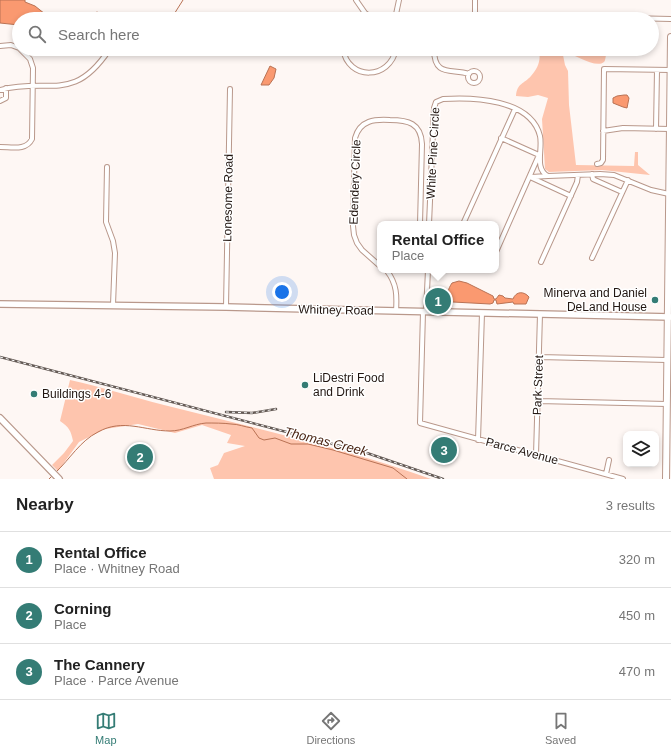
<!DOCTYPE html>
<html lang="en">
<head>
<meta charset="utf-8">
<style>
  body { margin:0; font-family:Helvetica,sans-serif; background:#f6f6f6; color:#222 }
  .controls { position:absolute; right:12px; bottom:12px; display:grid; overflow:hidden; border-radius:8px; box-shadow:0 2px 6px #0003 }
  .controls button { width:36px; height:36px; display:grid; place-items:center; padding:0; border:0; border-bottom:1px solid #e0e0e0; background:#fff; color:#222; font:20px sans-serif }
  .you { position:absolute; left:282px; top:292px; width:14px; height:14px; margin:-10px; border:3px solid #fff; border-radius:50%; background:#1a73e8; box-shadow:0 0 0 6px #1a73e833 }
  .badge { display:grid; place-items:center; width:26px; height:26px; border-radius:50%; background:#347c75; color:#fff; font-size:13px; font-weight:700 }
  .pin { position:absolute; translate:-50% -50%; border:2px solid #fff; box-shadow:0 1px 4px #0006 }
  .popup { position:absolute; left:377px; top:221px; width:122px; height:52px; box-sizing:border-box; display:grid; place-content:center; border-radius:8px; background:#fff; filter:drop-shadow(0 1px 3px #0005); font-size:13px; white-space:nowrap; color:#767676 }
  .popup b { font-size:15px; color:#222 }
  .popup::after { content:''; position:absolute; left:50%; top:100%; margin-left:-8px; border:8px solid transparent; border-top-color:#fff }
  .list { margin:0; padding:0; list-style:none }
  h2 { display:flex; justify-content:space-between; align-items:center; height:52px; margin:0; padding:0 16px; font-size:17px }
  h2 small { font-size:13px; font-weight:400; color:#767676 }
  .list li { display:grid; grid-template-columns:26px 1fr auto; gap:12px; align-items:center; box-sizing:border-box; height:56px; padding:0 16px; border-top:1px solid #e0e0e0 }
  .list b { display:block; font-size:15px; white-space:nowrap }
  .list p { margin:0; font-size:13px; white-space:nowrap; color:#767676 }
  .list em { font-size:13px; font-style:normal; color:#767676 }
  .icon { flex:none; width:22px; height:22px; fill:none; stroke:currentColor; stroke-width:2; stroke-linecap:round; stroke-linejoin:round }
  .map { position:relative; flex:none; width:671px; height:479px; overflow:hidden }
  .search { position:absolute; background:#fff; box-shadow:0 2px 6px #0003; left:12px; right:12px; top:12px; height:44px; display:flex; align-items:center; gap:10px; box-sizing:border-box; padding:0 14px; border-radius:22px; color:#767676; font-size:15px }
  .sheet { height:220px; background:#fff }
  nav { display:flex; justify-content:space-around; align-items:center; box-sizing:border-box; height:56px; border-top:1px solid #e0e0e0; background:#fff; font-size:11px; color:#767676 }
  nav a { display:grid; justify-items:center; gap:2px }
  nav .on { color:#347c75 }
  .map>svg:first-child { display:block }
</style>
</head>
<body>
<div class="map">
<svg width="671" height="479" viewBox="0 0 671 479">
  <rect width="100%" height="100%" fill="#fef7f4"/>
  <path fill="#fec5ae" d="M538 49H611C610 50 608 51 607 53 605 56 606 60 604 62 596 69 574 54 565 52L563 55 565 65 568 71 569 105 576 165 634 166 635 152H638V165L650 175 602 170 549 172 545 169 542 119 548 98 538 95 528 97 516 96C517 83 524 84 531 76 538 68 542 59 538 49Z
    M70 380C102 387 133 397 164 405 254 428 344 448 431 479H214L210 468 218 465 224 453 245 446 227 443 231 435 202 425 175 433 138 424 105 429 79 442 58 471 52 465 64 453 73 441C71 431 69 427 60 421Z"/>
  <path fill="#fa9970" stroke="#b97254" d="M0 0H25V2L35 6 45 14 67 16 75 19H19V25L0 23Z
    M270 66 276 69 274 78 269 85H261Z
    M624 95H627L629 98 627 108 623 107 613 103V98L617 96Z
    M459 281 467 283 493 296 494 299H496L499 295 503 296 505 298 513 299C516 291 524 291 529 297L526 304H514L513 302 497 304 496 300H494L493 303 490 304 453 302 450 301C446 295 448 289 452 283Z"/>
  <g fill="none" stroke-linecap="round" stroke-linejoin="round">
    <path stroke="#b97254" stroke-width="1" d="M84 19 97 12 110 19
      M171 19 183 0
      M56 472C70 459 80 441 98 432 123 418 145 431 170 431 183 431 193 424 206 423 213 423 224 423 231 424 238 424 245 427 252 428L259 438 264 440 275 438 291 444H308L333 450 393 468 407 479
      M49 479 52 476"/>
    <g stroke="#b9988b" stroke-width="6">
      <path id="street" d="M356 0 365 13 374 19
        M475 0V19
        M359 19 365 13
        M395 19 399 0
        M564 19 584 17 671 19
        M0 46 11 45 19 48
        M343 49C348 81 390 80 396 49
        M434 49C434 78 452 68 469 74
        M468 77a6 6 0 1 1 12 0a6 6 0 1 1-12 0Z
        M0 90C49 77 73 104 109 50
        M0 101 6 98V88
        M656 129 657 70
        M603 131 623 128 670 129
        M0 147C12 147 26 151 32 139L33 68 30 59 20 49
        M597 164 601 163 603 160 604 69 671 70
        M107 167 106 222 113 241 115 253 113 305
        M592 174 593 179 595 180 622 192
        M530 177 571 196
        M531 177 548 176
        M429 224 434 108 436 102 443 99C473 97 531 99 540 136 543 149 534 169 548 176L600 174 614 175 651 190 669 194
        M463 224 515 109
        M496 252 539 155 501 138
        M592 258 628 180
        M541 262 577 182 578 175
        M380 266 362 250 357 243 354 235 353 226 355 138C360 120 375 119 390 120 408 120 421 123 422 144L420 224
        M387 271C397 284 397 296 396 311
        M226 307 230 89
        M423 312 420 423 623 479
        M426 312 428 270
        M539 357 667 360
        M538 401 667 404
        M478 440 482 313
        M536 455 540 314
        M606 474 609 460"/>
    </g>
    <g stroke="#b9988b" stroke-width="8">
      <path id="secondary" d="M0 304 226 307 671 317
        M0 418 59 479"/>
    </g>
    <g stroke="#b9988b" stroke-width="8">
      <path id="primary" d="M666 479 671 37"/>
    </g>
    <use href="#street" stroke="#fff" stroke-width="4"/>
    <use href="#secondary" stroke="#fff" stroke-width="5.5"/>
    <use href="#primary" stroke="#fff" stroke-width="6"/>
    <g stroke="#645a55" stroke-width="2.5">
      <path id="rail" d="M0 357 367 453 443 479
        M226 412 252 413 276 409"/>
    </g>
    <use href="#rail" stroke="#fff" stroke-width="1" stroke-dasharray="3" stroke-linecap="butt"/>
  </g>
  <g fill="#347c75" stroke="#fff" stroke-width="1.5">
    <circle cx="655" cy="300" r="4"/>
    <circle cx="305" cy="385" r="4"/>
    <circle cx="34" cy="394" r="4"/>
  </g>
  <g text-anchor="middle" stroke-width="3" stroke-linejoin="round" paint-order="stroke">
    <g font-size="12" fill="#221611" stroke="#fff">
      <text transform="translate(433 153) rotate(-87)" y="4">White Pine Circle</text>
      <text transform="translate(355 182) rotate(-88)" y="4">Edendery Circle</text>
      <text transform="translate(228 198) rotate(-89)" y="4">Lonesome Road</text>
      <text transform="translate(336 310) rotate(1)" y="4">Whitney Road</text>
      <text transform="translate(538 385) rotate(-88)" y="4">Park Street</text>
      <text transform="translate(522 451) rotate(15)" y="4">Parce Avenue</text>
    </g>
    <g font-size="12" fill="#221611" stroke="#fff" text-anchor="start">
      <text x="647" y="297" text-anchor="end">Minerva and Daniel<tspan x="647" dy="14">DeLand House</tspan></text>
      <text x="313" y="382">LiDestri Food<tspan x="313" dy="14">and Drink</tspan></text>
      <text x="42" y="398">Buildings 4-6</text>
    </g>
    <g font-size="13" font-style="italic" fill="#482312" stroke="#fff">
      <text transform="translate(326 441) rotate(14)" y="5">Thomas Creek</text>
    </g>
  </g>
</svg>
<div class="controls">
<button><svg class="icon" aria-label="layers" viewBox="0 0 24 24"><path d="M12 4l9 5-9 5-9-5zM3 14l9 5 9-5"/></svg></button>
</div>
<div class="you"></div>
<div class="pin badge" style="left:438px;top:301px">1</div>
<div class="popup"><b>Rental Office</b>Place</div>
<div class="pin badge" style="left:140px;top:457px">2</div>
<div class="pin badge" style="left:444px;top:450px">3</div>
<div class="search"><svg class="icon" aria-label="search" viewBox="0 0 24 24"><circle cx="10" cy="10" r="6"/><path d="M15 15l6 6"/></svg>Search here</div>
</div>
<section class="sheet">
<h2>Nearby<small>3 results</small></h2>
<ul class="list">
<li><span class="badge">1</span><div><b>Rental Office</b><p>Place · Whitney Road</p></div><em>320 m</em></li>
<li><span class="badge">2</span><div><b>Corning</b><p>Place</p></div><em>450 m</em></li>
<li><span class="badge">3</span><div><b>The Cannery</b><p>Place · Parce Avenue</p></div><em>470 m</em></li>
</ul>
</section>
<nav>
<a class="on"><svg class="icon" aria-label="map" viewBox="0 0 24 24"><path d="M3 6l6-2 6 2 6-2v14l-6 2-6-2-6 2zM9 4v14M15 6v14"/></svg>Map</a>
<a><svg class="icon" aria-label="directions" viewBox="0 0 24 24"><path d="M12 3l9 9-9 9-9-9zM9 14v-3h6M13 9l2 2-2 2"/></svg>Directions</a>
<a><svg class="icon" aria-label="saved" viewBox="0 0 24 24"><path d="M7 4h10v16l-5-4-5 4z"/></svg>Saved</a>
</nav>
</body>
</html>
